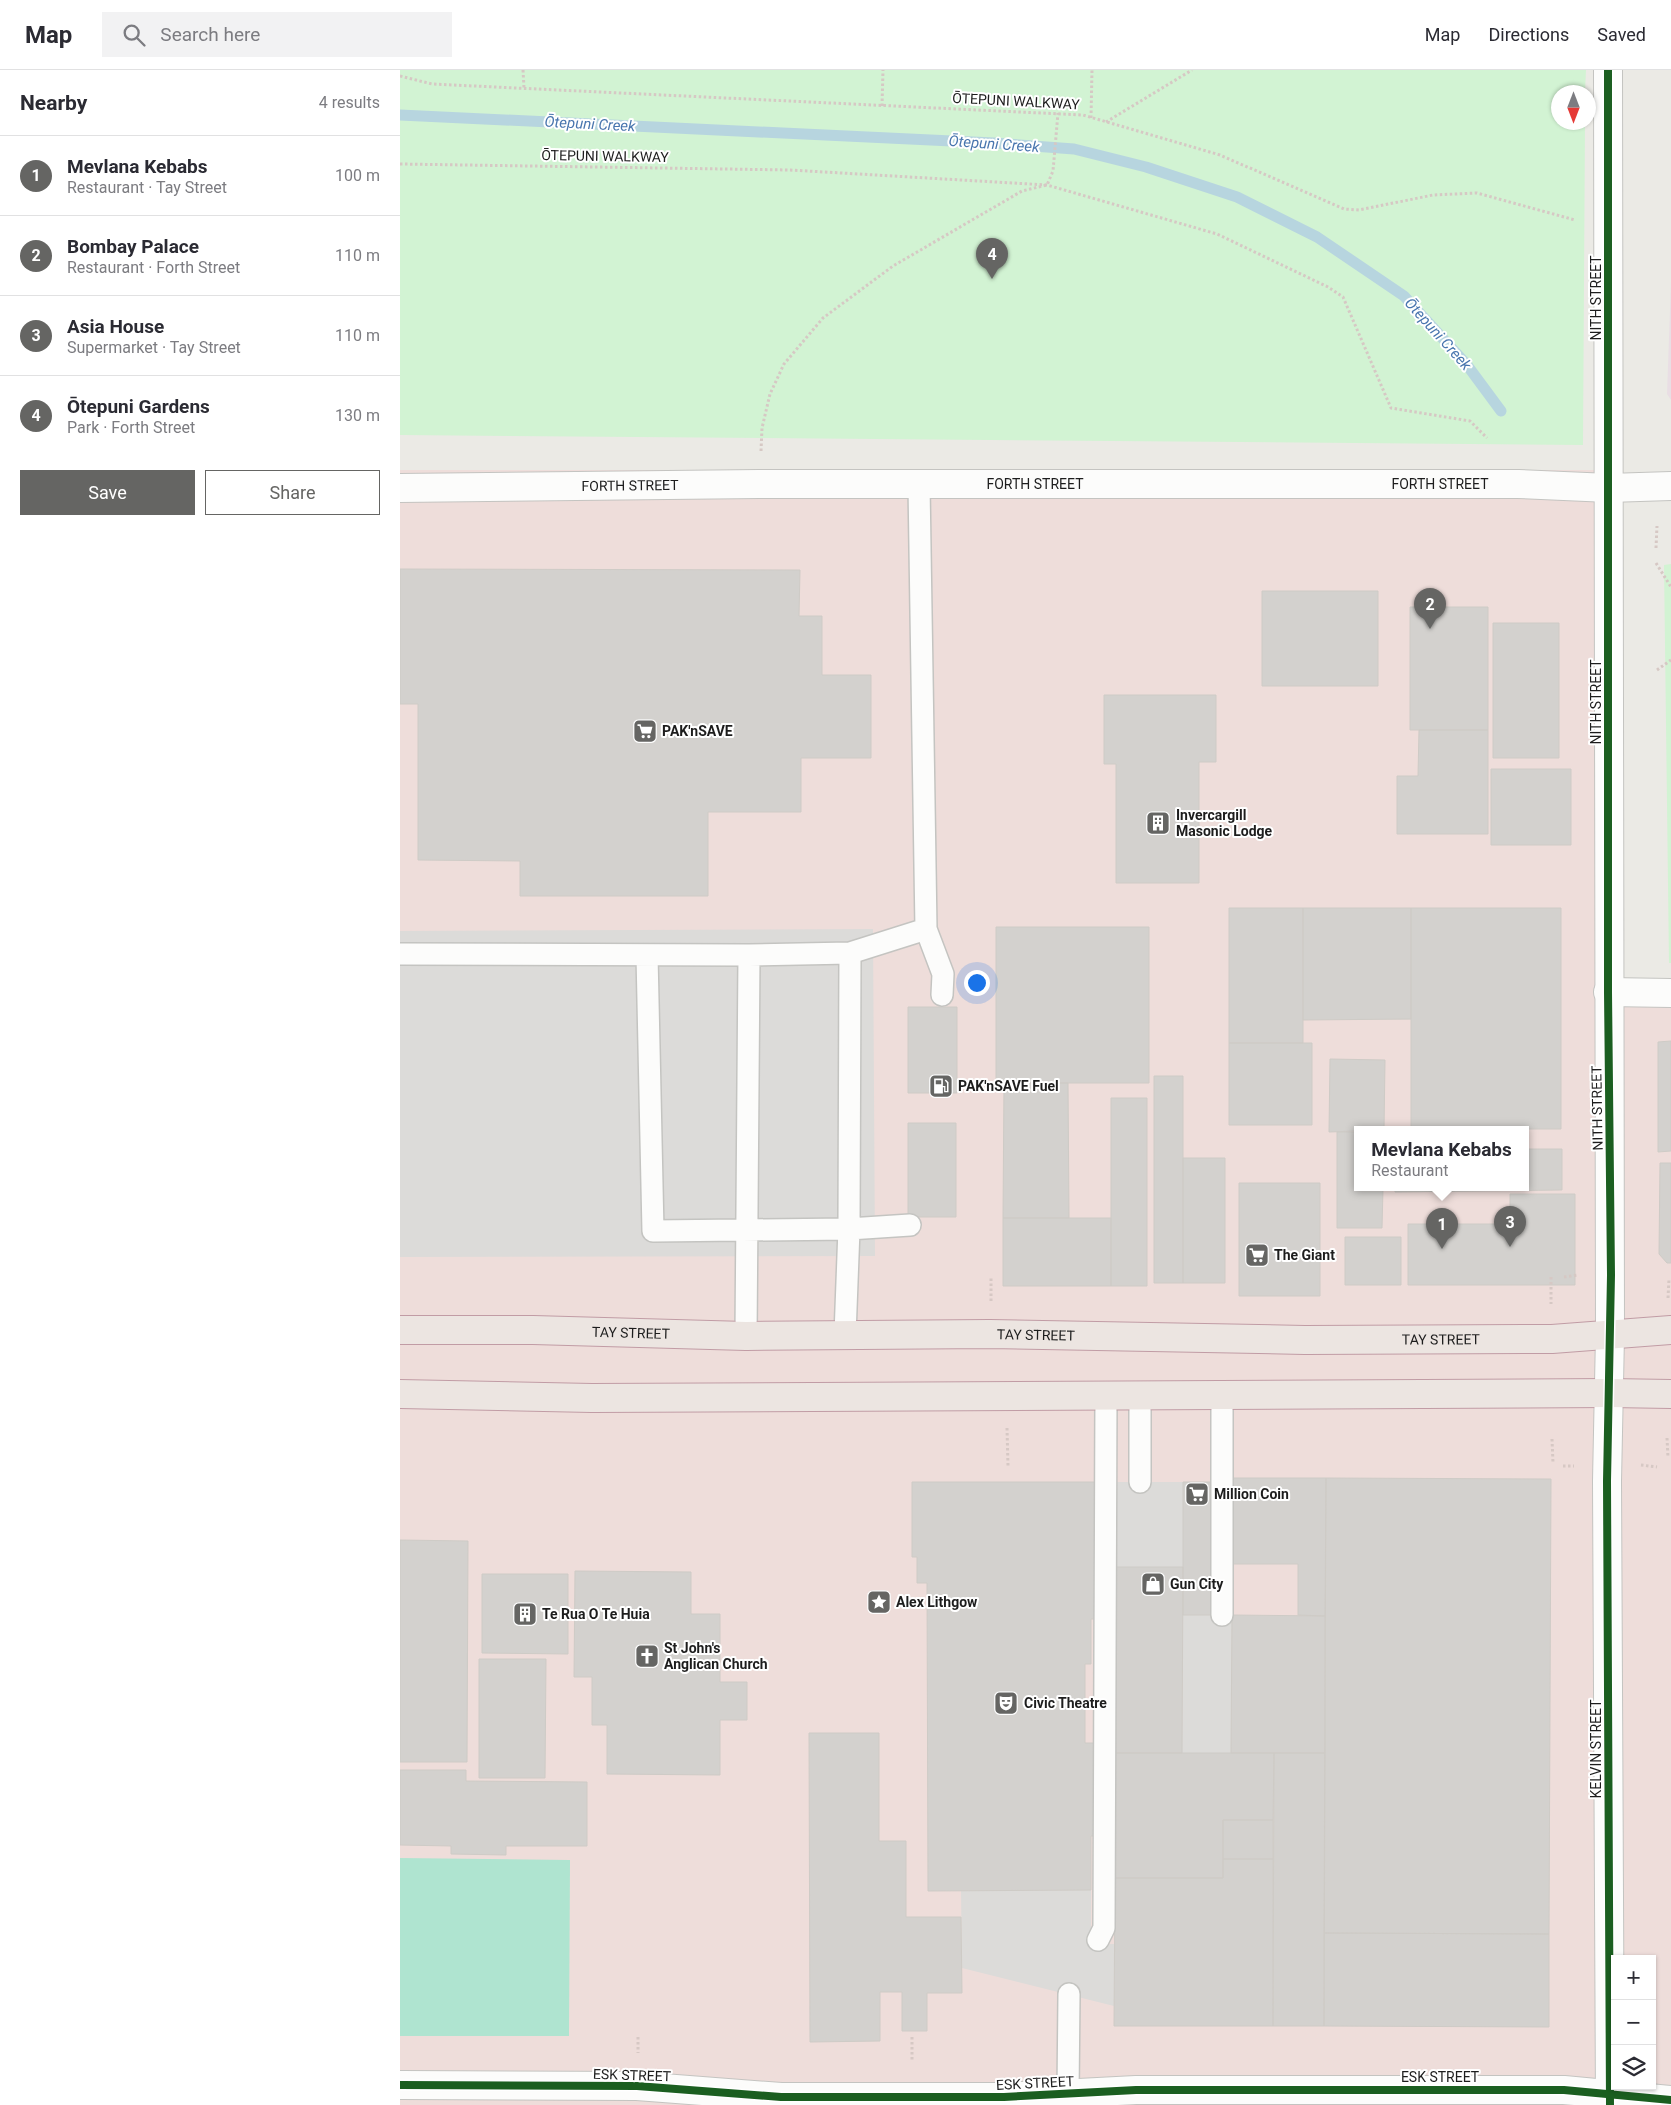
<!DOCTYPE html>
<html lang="en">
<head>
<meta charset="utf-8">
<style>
  body { margin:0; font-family:Roboto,sans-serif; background:#f2f2f3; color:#2b2b33 }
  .controls { position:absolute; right:15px; bottom:15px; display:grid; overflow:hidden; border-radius:0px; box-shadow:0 1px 4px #0004 }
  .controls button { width:45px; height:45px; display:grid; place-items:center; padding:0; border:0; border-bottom:1px solid #e1e1e2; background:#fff; color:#2b2b33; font:25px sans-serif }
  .compass { position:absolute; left:1151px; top:15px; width:45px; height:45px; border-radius:50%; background:#fff; box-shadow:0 1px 4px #0004; rotate:180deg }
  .you { position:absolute; left:576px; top:912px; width:18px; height:18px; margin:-12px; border:4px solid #fff; border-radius:50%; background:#1a73e8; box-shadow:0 0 0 8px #1a73e833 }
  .badge { display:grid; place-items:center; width:32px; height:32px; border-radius:50%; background:#656563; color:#fff; font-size:16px; font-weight:700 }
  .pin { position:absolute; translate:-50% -41px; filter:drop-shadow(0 1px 2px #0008) }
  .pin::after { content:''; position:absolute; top:26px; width:18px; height:15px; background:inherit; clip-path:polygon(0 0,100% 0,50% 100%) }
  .popup { position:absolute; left:954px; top:1056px; width:175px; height:65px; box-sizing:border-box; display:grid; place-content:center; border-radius:0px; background:#fff; filter:drop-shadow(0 1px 4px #0005); font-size:16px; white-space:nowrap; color:#7c7c81 }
  .popup b { font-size:19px; color:#2b2b33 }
  .popup::after { content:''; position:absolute; left:50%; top:100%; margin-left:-10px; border:10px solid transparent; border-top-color:#fff }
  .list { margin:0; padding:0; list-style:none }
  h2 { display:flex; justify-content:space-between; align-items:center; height:65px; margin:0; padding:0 20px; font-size:21px }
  h2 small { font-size:16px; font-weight:400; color:#7c7c81 }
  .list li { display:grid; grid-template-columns:32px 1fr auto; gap:15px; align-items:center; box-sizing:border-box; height:80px; padding:0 20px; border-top:1px solid #e1e1e2 }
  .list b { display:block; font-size:19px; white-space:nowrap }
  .list p { margin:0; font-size:16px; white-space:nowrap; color:#7c7c81 }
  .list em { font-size:16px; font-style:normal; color:#7c7c81 }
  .actions { display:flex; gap:10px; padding:15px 20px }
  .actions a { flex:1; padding:11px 0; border:1px solid #656563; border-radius:0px; text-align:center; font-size:18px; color:#656563 }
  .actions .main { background:#656563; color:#fff }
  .icon { flex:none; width:28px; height:28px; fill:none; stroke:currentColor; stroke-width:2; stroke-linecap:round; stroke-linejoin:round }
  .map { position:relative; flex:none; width:1271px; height:2035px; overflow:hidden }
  header { display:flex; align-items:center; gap:30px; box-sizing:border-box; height:70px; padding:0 25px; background:#fff; border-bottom:1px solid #e1e1e2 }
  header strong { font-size:24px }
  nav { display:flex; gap:28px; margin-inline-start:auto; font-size:18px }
  .search { width:350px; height:45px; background:#f2f2f3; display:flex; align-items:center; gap:12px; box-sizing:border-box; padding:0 18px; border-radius:0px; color:#7c7c81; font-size:19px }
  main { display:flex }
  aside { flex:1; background:#fff }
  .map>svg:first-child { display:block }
</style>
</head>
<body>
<header>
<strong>Map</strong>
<div class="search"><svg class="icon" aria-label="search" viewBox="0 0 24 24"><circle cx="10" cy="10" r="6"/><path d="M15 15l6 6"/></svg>Search here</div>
<nav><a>Map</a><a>Directions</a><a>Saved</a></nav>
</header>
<main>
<aside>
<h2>Nearby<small>4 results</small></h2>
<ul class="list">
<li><span class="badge">1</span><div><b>Mevlana Kebabs</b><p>Restaurant · Tay Street</p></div><em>100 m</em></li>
<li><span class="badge">2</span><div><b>Bombay Palace</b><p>Restaurant · Forth Street</p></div><em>110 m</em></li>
<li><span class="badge">3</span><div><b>Asia House</b><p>Supermarket · Tay Street</p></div><em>110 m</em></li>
<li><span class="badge">4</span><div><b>Ōtepuni Gardens</b><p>Park · Forth Street</p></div><em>130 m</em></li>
</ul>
<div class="actions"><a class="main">Save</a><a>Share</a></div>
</aside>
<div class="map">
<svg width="1271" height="2035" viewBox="0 0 1271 2035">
  <rect width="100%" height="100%" fill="#ebeae5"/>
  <path fill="#eeddda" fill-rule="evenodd" d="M0 400H1214V934L1271 935V2035H0ZM958 1060H1126V1118H958ZM1215 1889H1252V2016H1215Z"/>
  <path fill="#e9dee4" d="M1271 212V330L1267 324Z"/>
  <path fill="#d2f3d3" d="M0 0H1186L1185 22H1158V52L1185 53 1183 375 0 365Z
    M1271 494V893H1269L1264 495Z"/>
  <path fill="#afe4d0" d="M0 1788 170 1790 169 1966H0Z"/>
  <path fill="#dcdbd9" d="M473 859 475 1186 0 1187V861Z
    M716 1412H783V1497H716Z
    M783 1545H832L831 1683H782Z
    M691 1820V1867L703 1874H715L714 1936 562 1898 561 1821Z"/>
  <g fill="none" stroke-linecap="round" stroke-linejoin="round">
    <path stroke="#b7d5df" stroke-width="11" d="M0 45 594 73 674 79 746 97 837 127 917 167 1004 226 1067 295 1101 341"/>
  </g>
  <path fill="#d3d1ce" stroke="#cecbc6" d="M0 499 400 500 399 546H422V605H471V688H401V742H308V826H120V791L18 790V634H0Z
    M862 521H978V616H862Z
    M1010 537H1088V660H1010Z
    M1093 553H1159V688H1093Z
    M704 625H816V692H799V813H716V694H704Z
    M1019 660H1088V764H997V706H1018Z
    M1091 699H1171V775H1091Z
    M829 838H903V973H829Z
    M903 838H1011V949L903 950Z
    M1011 838H1161V1059H1011Z
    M596 857H749V1013H596Z
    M508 937H557V1023H508Z
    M1271 971V1081L1258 1082V972Z
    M829 973H912V1055H829Z
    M930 989 985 990 984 1060 929 1062Z
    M754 1006H783V1213H754Z
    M604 1013H668L669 1148H603Z
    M711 1028H747V1216H711Z
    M508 1053H556V1147H508Z
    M937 1062H958V1118H983L982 1158H937Z
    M1126 1079H1162V1120L995 1122V1118H1126Z
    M783 1088H825V1213H783Z
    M1260 1093H1271V1193H1267L1259 1184Z
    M839 1113H920V1226H839Z
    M1110 1124H1175V1215H1008V1154H1110Z
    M603 1148H711V1216H603Z
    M945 1167H1001V1215H945Z
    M828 1408H926L925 1546 898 1545V1494H828Z
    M926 1408 1151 1409 1149 1864 924 1863Z
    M512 1412H709L699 1535H694V1549H691V1594H685V1673H700V1766H691V1820L528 1821 527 1513H517V1487H512Z
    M783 1412H815V1545H783Z
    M0 1470 68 1471 67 1692H0Z
    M716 1497H783L782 1683H715Z
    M175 1501 291 1502V1544H320V1612H347V1650H320V1705L207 1704V1655H192V1607H174Z
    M82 1504H168V1584L82 1583Z
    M832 1545 925 1546V1683H831Z
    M79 1589H146L145 1708H79Z
    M409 1663H479V1771H506V1847H561L562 1923H527V1961H502V1922H480V1971L410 1972Z
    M715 1683H874L873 1750H823V1808H715Z
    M874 1683H925L924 1956H873Z
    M0 1700H66V1711L187 1712V1776H106V1785L51 1784V1776L0 1775Z
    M823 1750H873V1789H823Z
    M823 1789H873V1956H714L715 1808H823Z
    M924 1863 1149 1864V1957L924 1956Z"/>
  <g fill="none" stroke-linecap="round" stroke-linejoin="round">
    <g stroke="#c4c4c1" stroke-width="24">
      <path id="service" d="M526 859 543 904 542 925
        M0 884 349 885 450 883
        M247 885 253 1161 449 1159 510 1155
        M445 1265 449 1159 450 883 526 859 519 415
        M346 1266 349 885
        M740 1324V1412
        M822 1545V1324
        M698 1870 704 1858 706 1324
        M668 2024 669 1924"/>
    </g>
    <g stroke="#c4c4c1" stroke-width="30">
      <g id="minor">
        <path d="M1208 0 1210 1265"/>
        <path id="s1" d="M0 418 359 414H1118L1209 418 1271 416"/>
        <path d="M1208 922 1271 923"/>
        <path d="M0 2015 237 2016 381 2027H604L736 2020H1164L1271 2030"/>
      </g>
    </g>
    <g stroke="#c4c4c1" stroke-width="30">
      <path id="tertiary" d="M1210 1265 1207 1411 1210 2035"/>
    </g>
    <g stroke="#c19ca5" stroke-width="30">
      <g id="trunk">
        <path id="s2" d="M0 1260H133L346 1266 590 1264 905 1270 1152 1269 1271 1260"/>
        <path d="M0 1324 192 1328 1210 1323 1271 1324"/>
      </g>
    </g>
    <path stroke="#d6c8c4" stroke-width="3" stroke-dasharray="2.5 2.5" stroke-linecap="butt" d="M123 0 124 18
      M0 6 32 14 683 45 820 85 944 139 959 140 1033 125 1077 123 1175 150
      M482 36 483 0
      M691 48 692 0
      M706 52 792 0
      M0 94 390 100 647 115 817 164 928 217 943 227 991 338 1070 351 1087 368
      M361 381 362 358 370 324 384 294 423 248 493 196 622 121 647 115 653 101 658 43
      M1256 478 1257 456
      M1256 493 1271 517
      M1257 600 1271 590
      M1151 1207V1234
      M1164 1207 1178 1205
      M1268 1228 1269 1209
      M591 1231V1207
      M607 1358 608 1396
      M1267 1368 1268 1388
      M1152 1369 1153 1393
      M1241 1395 1257 1397
      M1163 1396H1174
      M238 1967V1983
      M512 1967V1990"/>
    <use href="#service" stroke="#fcfcfb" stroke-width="21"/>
    <use href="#minor" stroke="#fcfcfb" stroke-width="28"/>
    <use href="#tertiary" stroke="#fcfcfb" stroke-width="28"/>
    <use href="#trunk" stroke="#ece5e1" stroke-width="28"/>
    <g stroke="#fff" stroke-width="11">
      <path id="cycleway" d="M1208 0V922L1211 1205 1207 1411 1210 2035
        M0 2015 237 2016 381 2027H604L736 2020H1164L1271 2030"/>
    </g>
    <use href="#cycleway" stroke="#1b5e20" stroke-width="8"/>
  </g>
  <defs>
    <g id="supermarket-square" transform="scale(1.25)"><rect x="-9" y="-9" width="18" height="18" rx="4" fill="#656563" stroke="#fff"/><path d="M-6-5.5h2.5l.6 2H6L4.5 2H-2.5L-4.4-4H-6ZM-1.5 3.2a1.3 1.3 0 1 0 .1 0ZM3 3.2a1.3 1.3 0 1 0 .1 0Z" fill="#fff"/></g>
    <g id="building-square" transform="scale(1.25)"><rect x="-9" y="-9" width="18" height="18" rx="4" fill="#656563" stroke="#fff"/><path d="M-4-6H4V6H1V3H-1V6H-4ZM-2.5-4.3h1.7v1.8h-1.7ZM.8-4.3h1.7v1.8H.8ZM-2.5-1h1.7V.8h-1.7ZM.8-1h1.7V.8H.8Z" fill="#fff"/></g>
    <g id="fuel-square" transform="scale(1.25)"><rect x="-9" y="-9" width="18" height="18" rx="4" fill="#656563" stroke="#fff"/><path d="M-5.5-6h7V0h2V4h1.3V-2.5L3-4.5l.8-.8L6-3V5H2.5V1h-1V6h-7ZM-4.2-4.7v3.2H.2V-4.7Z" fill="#fff"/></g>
    <g id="shop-square" transform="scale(1.25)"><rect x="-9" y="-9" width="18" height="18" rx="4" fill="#656563" stroke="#fff"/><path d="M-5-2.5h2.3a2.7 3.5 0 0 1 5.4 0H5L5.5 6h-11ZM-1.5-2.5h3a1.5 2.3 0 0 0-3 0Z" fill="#fff"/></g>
    <g id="sight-square" transform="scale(1.25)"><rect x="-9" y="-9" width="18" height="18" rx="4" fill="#656563" stroke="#fff"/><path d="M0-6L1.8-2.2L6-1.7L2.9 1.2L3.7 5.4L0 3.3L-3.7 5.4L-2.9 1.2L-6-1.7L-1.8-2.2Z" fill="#fff"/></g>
    <g id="church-square" transform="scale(1.25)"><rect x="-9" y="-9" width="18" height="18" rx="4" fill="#656563" stroke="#fff"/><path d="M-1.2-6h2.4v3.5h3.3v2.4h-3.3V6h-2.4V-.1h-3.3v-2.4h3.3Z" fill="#fff"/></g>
    <g id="theatre-square" transform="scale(1.25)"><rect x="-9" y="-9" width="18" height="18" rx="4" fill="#656563" stroke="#fff"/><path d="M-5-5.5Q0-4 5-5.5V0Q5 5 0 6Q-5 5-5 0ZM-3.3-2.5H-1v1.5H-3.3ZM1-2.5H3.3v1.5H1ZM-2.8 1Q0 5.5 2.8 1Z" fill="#fff"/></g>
  </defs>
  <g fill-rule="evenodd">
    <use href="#supermarket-square" x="245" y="661"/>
    <use href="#building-square" x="758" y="753"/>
    <use href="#fuel-square" x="541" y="1016"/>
    <use href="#supermarket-square" x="857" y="1185"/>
    <use href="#supermarket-square" x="797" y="1424"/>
    <use href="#shop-square" x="753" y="1514"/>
    <use href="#sight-square" x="479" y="1532"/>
    <use href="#building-square" x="125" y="1544"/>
    <use href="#church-square" x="247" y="1586"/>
    <use href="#theatre-square" x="606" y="1633"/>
  </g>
  <g text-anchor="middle" stroke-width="4" stroke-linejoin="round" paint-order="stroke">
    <g font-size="14" fill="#1d1d1d" stroke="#fff">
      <text transform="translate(616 31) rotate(3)" y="5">ŌTEPUNI WALKWAY</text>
      <text transform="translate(205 86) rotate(1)" y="5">ŌTEPUNI WALKWAY</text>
      <text transform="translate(1196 228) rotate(-90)" y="5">NITH STREET</text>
      <text dy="5" stroke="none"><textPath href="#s1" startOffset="230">FORTH STREET</textPath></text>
      <text dy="5" stroke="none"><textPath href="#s1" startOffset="635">FORTH STREET</textPath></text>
      <text dy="5" stroke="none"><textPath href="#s1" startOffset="1040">FORTH STREET</textPath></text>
      <text transform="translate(1196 632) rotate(-90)" y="5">NITH STREET</text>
      <text transform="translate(1197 1038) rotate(-91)" y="5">NITH STREET</text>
      <text dy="5" stroke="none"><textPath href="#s2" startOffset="231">TAY STREET</textPath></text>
      <text dy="5" stroke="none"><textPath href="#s2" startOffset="636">TAY STREET</textPath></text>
      <text dy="5" stroke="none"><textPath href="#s2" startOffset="1041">TAY STREET</textPath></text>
      <text transform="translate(1196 1679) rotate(-90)" y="5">KELVIN STREET</text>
      <text transform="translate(232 2005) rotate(2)" y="5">ESK STREET</text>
      <text x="1040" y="2012">ESK STREET</text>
      <text transform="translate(635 2013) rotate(-3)" y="5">ESK STREET</text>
    </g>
    <g font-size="14" font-weight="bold" fill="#1d1d1d" stroke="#fff" text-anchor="start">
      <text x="262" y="666">PAK'nSAVE</text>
      <text x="776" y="750">Invercargill<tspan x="776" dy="16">Masonic Lodge</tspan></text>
      <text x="558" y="1021">PAK'nSAVE Fuel</text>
      <text x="874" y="1190">The Giant</text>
      <text x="814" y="1429">Million Coin</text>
      <text x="770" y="1519">Gun City</text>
      <text x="496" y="1537">Alex Lithgow</text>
      <text x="142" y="1549">Te Rua O Te Huia</text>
      <text x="264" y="1583">St John's<tspan x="264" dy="16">Anglican Church</tspan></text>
      <text x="624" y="1638">Civic Theatre</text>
    </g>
    <g font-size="15" font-style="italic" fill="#4875ae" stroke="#fff">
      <text transform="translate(190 54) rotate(3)" y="5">Ōtepuni Creek</text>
      <text transform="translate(594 74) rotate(4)" y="5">Ōtepuni Creek</text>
      <text transform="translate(1038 264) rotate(48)" y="5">Ōtepuni Creek</text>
    </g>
  </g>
</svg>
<div class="controls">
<button>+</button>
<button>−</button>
<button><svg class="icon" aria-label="layers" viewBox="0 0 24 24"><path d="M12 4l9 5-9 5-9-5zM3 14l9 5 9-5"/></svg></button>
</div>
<svg class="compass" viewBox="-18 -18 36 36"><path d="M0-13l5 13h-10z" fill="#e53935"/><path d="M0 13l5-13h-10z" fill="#7c7c81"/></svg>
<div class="you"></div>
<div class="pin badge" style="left:1042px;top:1179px">1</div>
<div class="popup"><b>Mevlana Kebabs</b>Restaurant</div>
<div class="pin badge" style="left:1030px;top:559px">2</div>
<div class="pin badge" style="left:1110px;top:1177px">3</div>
<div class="pin badge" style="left:592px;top:209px">4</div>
</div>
</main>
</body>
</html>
